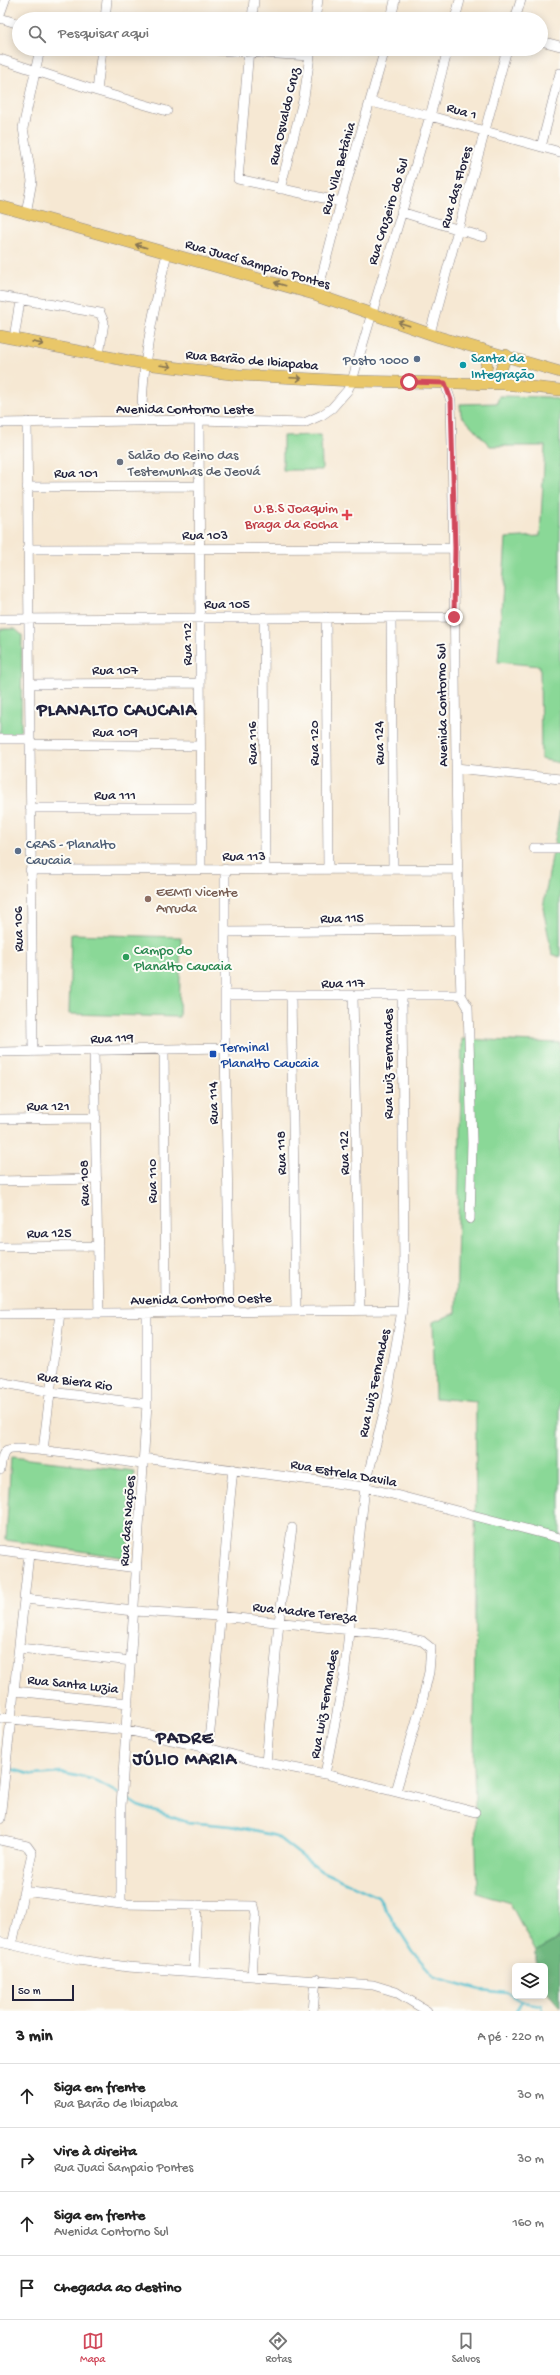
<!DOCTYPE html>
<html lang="pt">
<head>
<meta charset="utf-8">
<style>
	body { margin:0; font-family:"Gochi Hand",sans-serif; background:#f6f6f6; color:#222 }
	.controls { position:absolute; right:12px; bottom:12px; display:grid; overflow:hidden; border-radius:6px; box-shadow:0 2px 10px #0003 }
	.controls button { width:36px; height:36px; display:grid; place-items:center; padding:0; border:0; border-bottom:1px solid #e0e0e0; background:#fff; color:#222; font:20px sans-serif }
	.scale { position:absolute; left:12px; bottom:10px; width:62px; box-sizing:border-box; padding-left:4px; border:2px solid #22223b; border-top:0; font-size:11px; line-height:14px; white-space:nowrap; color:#22223b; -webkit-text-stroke:3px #fdfcf7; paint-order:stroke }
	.stop { position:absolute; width:12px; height:12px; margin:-9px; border:3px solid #d1495b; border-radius:50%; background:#fff }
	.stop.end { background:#d1495b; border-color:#fff; box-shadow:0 1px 4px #0008 }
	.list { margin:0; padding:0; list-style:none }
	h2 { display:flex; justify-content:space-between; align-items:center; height:52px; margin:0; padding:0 16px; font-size:17px }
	h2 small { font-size:13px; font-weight:400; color:#767676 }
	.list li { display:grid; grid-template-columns:26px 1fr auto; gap:12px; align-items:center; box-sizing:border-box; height:64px; padding:0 16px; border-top:1px solid #e0e0e0 }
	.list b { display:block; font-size:15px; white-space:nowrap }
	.list p { margin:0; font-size:13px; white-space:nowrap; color:#767676 }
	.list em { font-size:13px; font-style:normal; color:#767676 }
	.icon { flex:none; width:22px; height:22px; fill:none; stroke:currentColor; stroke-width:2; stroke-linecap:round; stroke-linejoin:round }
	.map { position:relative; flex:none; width:560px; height:2011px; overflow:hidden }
	.search { position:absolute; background:#fff; box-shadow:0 2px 10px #0003; left:12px; right:12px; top:12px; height:44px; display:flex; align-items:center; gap:10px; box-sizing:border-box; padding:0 14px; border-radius:22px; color:#767676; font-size:15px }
	.sheet { height:308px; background:#fff }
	nav { display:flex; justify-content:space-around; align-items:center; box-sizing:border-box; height:56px; border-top:1px solid #e0e0e0; background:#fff; font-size:11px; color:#767676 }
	nav a { display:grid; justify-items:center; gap:2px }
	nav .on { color:#d1495b }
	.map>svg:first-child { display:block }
</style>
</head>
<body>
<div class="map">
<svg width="560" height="2011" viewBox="0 0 560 2011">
	<rect width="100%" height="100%" fill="#fdfcf7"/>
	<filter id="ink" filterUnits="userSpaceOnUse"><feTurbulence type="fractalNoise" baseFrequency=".025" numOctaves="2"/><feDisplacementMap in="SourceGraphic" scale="8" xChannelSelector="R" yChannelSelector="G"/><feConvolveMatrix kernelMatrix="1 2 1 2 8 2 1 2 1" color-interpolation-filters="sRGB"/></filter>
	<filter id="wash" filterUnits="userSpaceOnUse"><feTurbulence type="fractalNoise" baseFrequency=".012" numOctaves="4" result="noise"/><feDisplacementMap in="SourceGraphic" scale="16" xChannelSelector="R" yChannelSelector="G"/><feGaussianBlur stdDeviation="0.9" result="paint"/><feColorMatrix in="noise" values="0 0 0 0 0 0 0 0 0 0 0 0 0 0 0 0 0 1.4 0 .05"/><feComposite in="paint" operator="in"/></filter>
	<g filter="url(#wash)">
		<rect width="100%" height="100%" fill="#f6e8d3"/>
		<path fill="#8ad897" stroke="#567d69" d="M499,396L548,397L560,400V763L541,759L540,666L498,662L506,538L540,536L545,446H490L461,415L460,404L497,403Z
			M321,435L322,470H283V436Z
			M0,629H15L22,635L21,730L15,736H0Z
			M560,811V957L552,954L543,908Z
			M71,934L181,937L179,1017L69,1014Z
			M462,1039L560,1043V1937L536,1952L510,1903L477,1893L474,1763L476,1402L435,1398L433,1322L456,1313Z
			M11,1457L134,1471L127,1558L6,1540Z"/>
		<path fill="#6fb880" stroke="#486d5e" d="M560,1937V2007L545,1990V1966H536V1952Z"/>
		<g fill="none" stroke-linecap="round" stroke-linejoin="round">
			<path stroke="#53bfce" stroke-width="2.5" d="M11,1769L33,1775L61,1773L92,1779L119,1794
				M123,1796L138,1806L187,1822L231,1826L276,1836L321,1871L378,1897L413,1952L435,1977L481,1990L507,1993L522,2002L542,2005L543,2011
				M516,2011L522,2002"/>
		</g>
	</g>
	<g filter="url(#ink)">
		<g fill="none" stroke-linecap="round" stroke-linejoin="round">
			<defs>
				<path id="minor" d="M0,14L5,0
					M0,18L19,24
					M105,19L107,0
					M252,19L254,0
					M315,19L318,0
					M391,19L395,0
					M455,19L460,0
					M515,19L521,0
					M541,41L560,46
					M200,49L310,56
					M249,49L238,179L341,202
					M0,59L97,91L167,111
					M97,91L102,49
					M371,102L430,116L560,152
					M541,147L560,73
					M280,189L304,97L311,49
					M401,212L483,237
					M26,214L32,181L23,128L40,49
					M317,295L341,202L385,49
					M0,296L100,313L104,322L99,355
					M430,333L507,49
					M14,338L20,301
					M445,383L451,401C456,599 454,797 461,995
					M199,420L201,869
					M142,421C141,364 154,309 167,253
					M27,422L33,1052
					M0,423L199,420L304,423L322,415L332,408L347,391L352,381L430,116L448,49
					M27,487L198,486
					M27,549L455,548
					M264,617L265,869
					M326,617L328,869
					M391,618L393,868
					M0,619L454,617
					M30,684L200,683
					M0,739H30
					M30,744L200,746
					M456,768L560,779
					M30,808H200
					M533,848H560
					M225,869V1048L230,1312
					M30,870L458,869
					M226,932L459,930
					M226,995H461
					M461,995L468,1007L472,1142L470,1219
					M291,996L296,1310
					M353,996L360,1310
					M164,1049L166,1313
					M0,1052L225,1048
					M94,1052L99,1314
					M0,1119L96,1118
					M0,1181L97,1179
					M0,1247L98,1246
					M0,1314L402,1310
					M0,1382L51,1392L147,1404
					M43,1450L60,1313
					M143,1458L365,1487L560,1538
					M0,1470C1,1464 1,1454 7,1450C19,1444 123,1462 143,1464
					M0,1550L137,1568
					M25,1599L134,1611L219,1616L389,1634L422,1641L431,1648L429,1672L422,1702L396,1791
					M20,1648L131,1661
					M15,1691L128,1703
					M0,1718L127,1730L208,1748L252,1760L325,1774L475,1812
					M208,1748C219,1655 223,1562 233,1469
					M266,1763L279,1622L292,1528
					M325,1774L344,1677L365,1487L386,1404L402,1310L404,1272L402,995
					M0,1819L29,1554
					M0,1840L27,1846L32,1853L12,1945
					M24,1891L121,1904L254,1906L256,1914L252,1976
					M121,1904V1806L147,1404V1313
					M0,1942L78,1960L128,1967L373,1985L396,1992L427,2011
					M194,1972L197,1905
					M313,2011L316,1979"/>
				<path id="major" d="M0,206L317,295L439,337L560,372
					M0,336L145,364L239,375L352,381L504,384L560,390
					M479,384L487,366L482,349
					M504,384L501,370L506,355"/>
			</defs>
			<use href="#minor" stroke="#8c8587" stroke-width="10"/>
			<use href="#major" stroke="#8c8587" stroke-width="12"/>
			<use href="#minor" stroke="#fff" stroke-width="9"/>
			<use href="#major" stroke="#e9c769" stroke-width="11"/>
		</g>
		<defs><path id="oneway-shaft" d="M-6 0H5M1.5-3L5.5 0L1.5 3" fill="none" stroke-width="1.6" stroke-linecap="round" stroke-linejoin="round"/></defs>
		<g stroke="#867452">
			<use href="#oneway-shaft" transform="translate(141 246) rotate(-164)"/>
			<use href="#oneway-shaft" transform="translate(280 284) rotate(-164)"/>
			<use href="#oneway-shaft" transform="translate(404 324) rotate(-162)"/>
			<use href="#oneway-shaft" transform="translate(38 343) rotate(11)"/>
			<use href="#oneway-shaft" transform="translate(166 366) rotate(7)"/>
			<use href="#oneway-shaft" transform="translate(296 378) rotate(3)"/>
		</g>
	</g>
	<g fill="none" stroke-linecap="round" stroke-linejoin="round" filter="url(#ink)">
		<path stroke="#d1495b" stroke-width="5" d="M409,382L445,383L451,400L455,548L454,617"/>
	</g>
	<g fill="#5c6f8a" stroke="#fdfcf7" stroke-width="1.5">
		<circle cx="417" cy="359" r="4"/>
		<circle cx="18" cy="851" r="4"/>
	</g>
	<circle fill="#0f9aa8" stroke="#fdfcf7" stroke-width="1.5" cx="463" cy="365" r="4"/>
	<circle fill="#6b7280" stroke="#fdfcf7" stroke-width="1.5" cx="120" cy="462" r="4"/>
	<path fill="#e0444e" stroke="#fdfcf7" stroke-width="1.5" d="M345 509h4v4h4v4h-4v4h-4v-4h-4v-4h4z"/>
	<circle fill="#8d6e63" stroke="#fdfcf7" stroke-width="1.5" cx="148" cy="899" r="4"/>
	<circle fill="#2e9e5b" stroke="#fdfcf7" stroke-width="1.5" cx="126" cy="957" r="4"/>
	<rect fill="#1a4fb4" stroke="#fdfcf7" stroke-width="1.5" x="209" y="1050" width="8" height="8" rx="2"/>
	<g text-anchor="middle" stroke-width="4" stroke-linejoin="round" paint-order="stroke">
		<g font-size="14" fill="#22223b" stroke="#fdfcf7">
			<text transform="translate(462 110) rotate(16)" y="5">Rua 1</text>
			<text transform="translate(283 116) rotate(-77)" y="5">Rua Osvaldo Cruz</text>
			<text transform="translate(337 168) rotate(-74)" y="5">Rua Vila Betânia</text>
			<text transform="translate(455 187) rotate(-74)" y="5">Rua das Flores</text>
			<text transform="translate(387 211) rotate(-73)" y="5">Rua Cruzeiro do Sul</text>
			<text transform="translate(258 263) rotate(16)" y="5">Rua Juací Sampaio Pontes</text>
			<text transform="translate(252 359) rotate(5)" y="5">Rua Barão de Ibiapaba</text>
			<text x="185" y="413">Avenida Contorno Leste</text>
			<text x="76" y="477">Rua 101</text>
			<text x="205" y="539">Rua 103</text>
			<text x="227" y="608">Rua 105</text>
			<text transform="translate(186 644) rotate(-90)" y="5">Rua 112</text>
			<text x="115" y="674">Rua 107</text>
			<text transform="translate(441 705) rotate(-91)" y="5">Avenida Contorno Sul</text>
			<text x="115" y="736">Rua 109</text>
			<text transform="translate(251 743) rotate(-90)" y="5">Rua 116</text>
			<text transform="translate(313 743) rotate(-90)" y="5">Rua 120</text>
			<text transform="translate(378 743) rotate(-91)" y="5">Rua 124</text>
			<text x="115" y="799">Rua 111</text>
			<text x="244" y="860">Rua 113</text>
			<text transform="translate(342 917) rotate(-1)" y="5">Rua 115</text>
			<text transform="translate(17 929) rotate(-91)" y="5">Rua 106</text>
			<text transform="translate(343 982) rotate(-1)" y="5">Rua 117</text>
			<text transform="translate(112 1037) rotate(-2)" y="5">Rua 119</text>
			<text transform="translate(387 1064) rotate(-90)" y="5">Rua Luiz Fernandes</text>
			<text transform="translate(212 1103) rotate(-91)" y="5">Rua 114</text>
			<text x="48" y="1110">Rua 121</text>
			<text transform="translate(280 1153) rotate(-91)" y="5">Rua 118</text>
			<text transform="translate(343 1153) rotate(-91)" y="5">Rua 122</text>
			<text transform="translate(151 1181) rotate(-90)" y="5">Rua 110</text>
			<text transform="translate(83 1183) rotate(-91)" y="5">Rua 108</text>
			<text transform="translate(49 1232) rotate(-1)" y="5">Rua 125</text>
			<text transform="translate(201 1298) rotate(-1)" y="5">Avenida Contorno Oeste</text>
			<text transform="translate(75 1380) rotate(8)" y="5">Rua Biera Rio</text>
			<text transform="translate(373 1383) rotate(-78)" y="5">Rua Luiz Fernandes</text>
			<text transform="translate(344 1472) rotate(10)" y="5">Rua Estrela Davila</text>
			<text transform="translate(126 1521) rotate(-86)" y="5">Rua das Nações</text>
			<text transform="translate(305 1611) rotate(6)" y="5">Rua Madre Tereza</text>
			<text transform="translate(73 1683) rotate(6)" y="5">Rua Santa Luzia</text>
			<text transform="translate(323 1704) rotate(-80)" y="5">Rua Luiz Fernandes</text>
		</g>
		<g font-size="14" fill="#0d838f" stroke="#fdfcf7" text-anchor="start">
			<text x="471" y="362">Santa da<tspan x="471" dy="16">Integração</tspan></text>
		</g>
		<g font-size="14" fill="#4e5e75" stroke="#fdfcf7" text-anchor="end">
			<text x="409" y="364">Posto 1000</text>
			<text x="26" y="848" text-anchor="start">CRAS - Planalto<tspan x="26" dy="16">Caucaia</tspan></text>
		</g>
		<g font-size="14" fill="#5b616d" stroke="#fdfcf7" text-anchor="start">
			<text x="128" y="459">Salão do Reino das<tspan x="128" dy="16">Testemunhas de Jeová</tspan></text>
		</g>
		<g font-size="14" fill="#be3a42" stroke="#fdfcf7" text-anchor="end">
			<text x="338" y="512">U.B.S Joaquim<tspan x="338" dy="16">Braga da Rocha</tspan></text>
		</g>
		<g font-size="14" fill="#785e54" stroke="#fdfcf7" text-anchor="start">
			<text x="156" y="896">EEMTI Vicente<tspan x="156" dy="16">Arruda</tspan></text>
		</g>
		<g font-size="14" fill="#27864d" stroke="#fdfcf7" text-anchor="start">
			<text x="134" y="954">Campo do<tspan x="134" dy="16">Planalto Caucaia</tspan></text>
		</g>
		<g font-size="14" fill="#164399" stroke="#fdfcf7" text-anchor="start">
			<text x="221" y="1051">Terminal<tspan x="221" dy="16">Planalto Caucaia</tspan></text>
		</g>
		<g font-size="18" font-weight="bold" letter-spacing="1" fill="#22223b" stroke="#fdfcf7">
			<text x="117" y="715">PLANALTO CAUCAIA</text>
			<text x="185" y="1743">PADRE<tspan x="185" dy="21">JÚLIO MARIA</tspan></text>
		</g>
	</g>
</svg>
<div class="controls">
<button><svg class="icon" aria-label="layers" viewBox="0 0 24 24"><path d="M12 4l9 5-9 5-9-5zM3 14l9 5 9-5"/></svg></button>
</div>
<div class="scale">50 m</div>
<div class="stop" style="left:409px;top:382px"></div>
<div class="stop end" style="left:454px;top:617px"></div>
<div class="search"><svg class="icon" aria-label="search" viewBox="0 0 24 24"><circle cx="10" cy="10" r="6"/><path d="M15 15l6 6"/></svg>Pesquisar aqui</div>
</div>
<section class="sheet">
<h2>3 min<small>A pé · 220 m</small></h2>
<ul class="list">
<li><svg class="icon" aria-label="ahead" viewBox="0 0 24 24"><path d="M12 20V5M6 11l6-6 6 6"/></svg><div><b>Siga em frente</b><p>Rua Barão de Ibiapaba</p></div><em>30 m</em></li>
<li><svg class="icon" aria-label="right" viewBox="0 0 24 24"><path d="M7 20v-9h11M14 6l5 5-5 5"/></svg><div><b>Vire à direita</b><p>Rua Juaci Sampaio Pontes</p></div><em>30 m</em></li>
<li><svg class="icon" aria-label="ahead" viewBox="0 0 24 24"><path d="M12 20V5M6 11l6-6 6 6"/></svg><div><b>Siga em frente</b><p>Avenida Contorno Sul</p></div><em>160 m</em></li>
<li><svg class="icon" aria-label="arrive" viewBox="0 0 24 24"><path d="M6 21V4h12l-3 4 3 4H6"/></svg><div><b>Chegada ao destino</b></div></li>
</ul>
</section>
<nav>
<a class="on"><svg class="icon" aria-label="map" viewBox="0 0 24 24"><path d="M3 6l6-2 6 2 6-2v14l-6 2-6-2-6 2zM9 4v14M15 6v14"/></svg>Mapa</a>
<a><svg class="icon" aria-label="directions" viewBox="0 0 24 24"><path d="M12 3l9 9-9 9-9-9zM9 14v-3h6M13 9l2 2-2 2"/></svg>Rotas</a>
<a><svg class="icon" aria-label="saved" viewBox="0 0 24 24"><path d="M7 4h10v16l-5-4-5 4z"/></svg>Salvos</a>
</nav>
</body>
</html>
